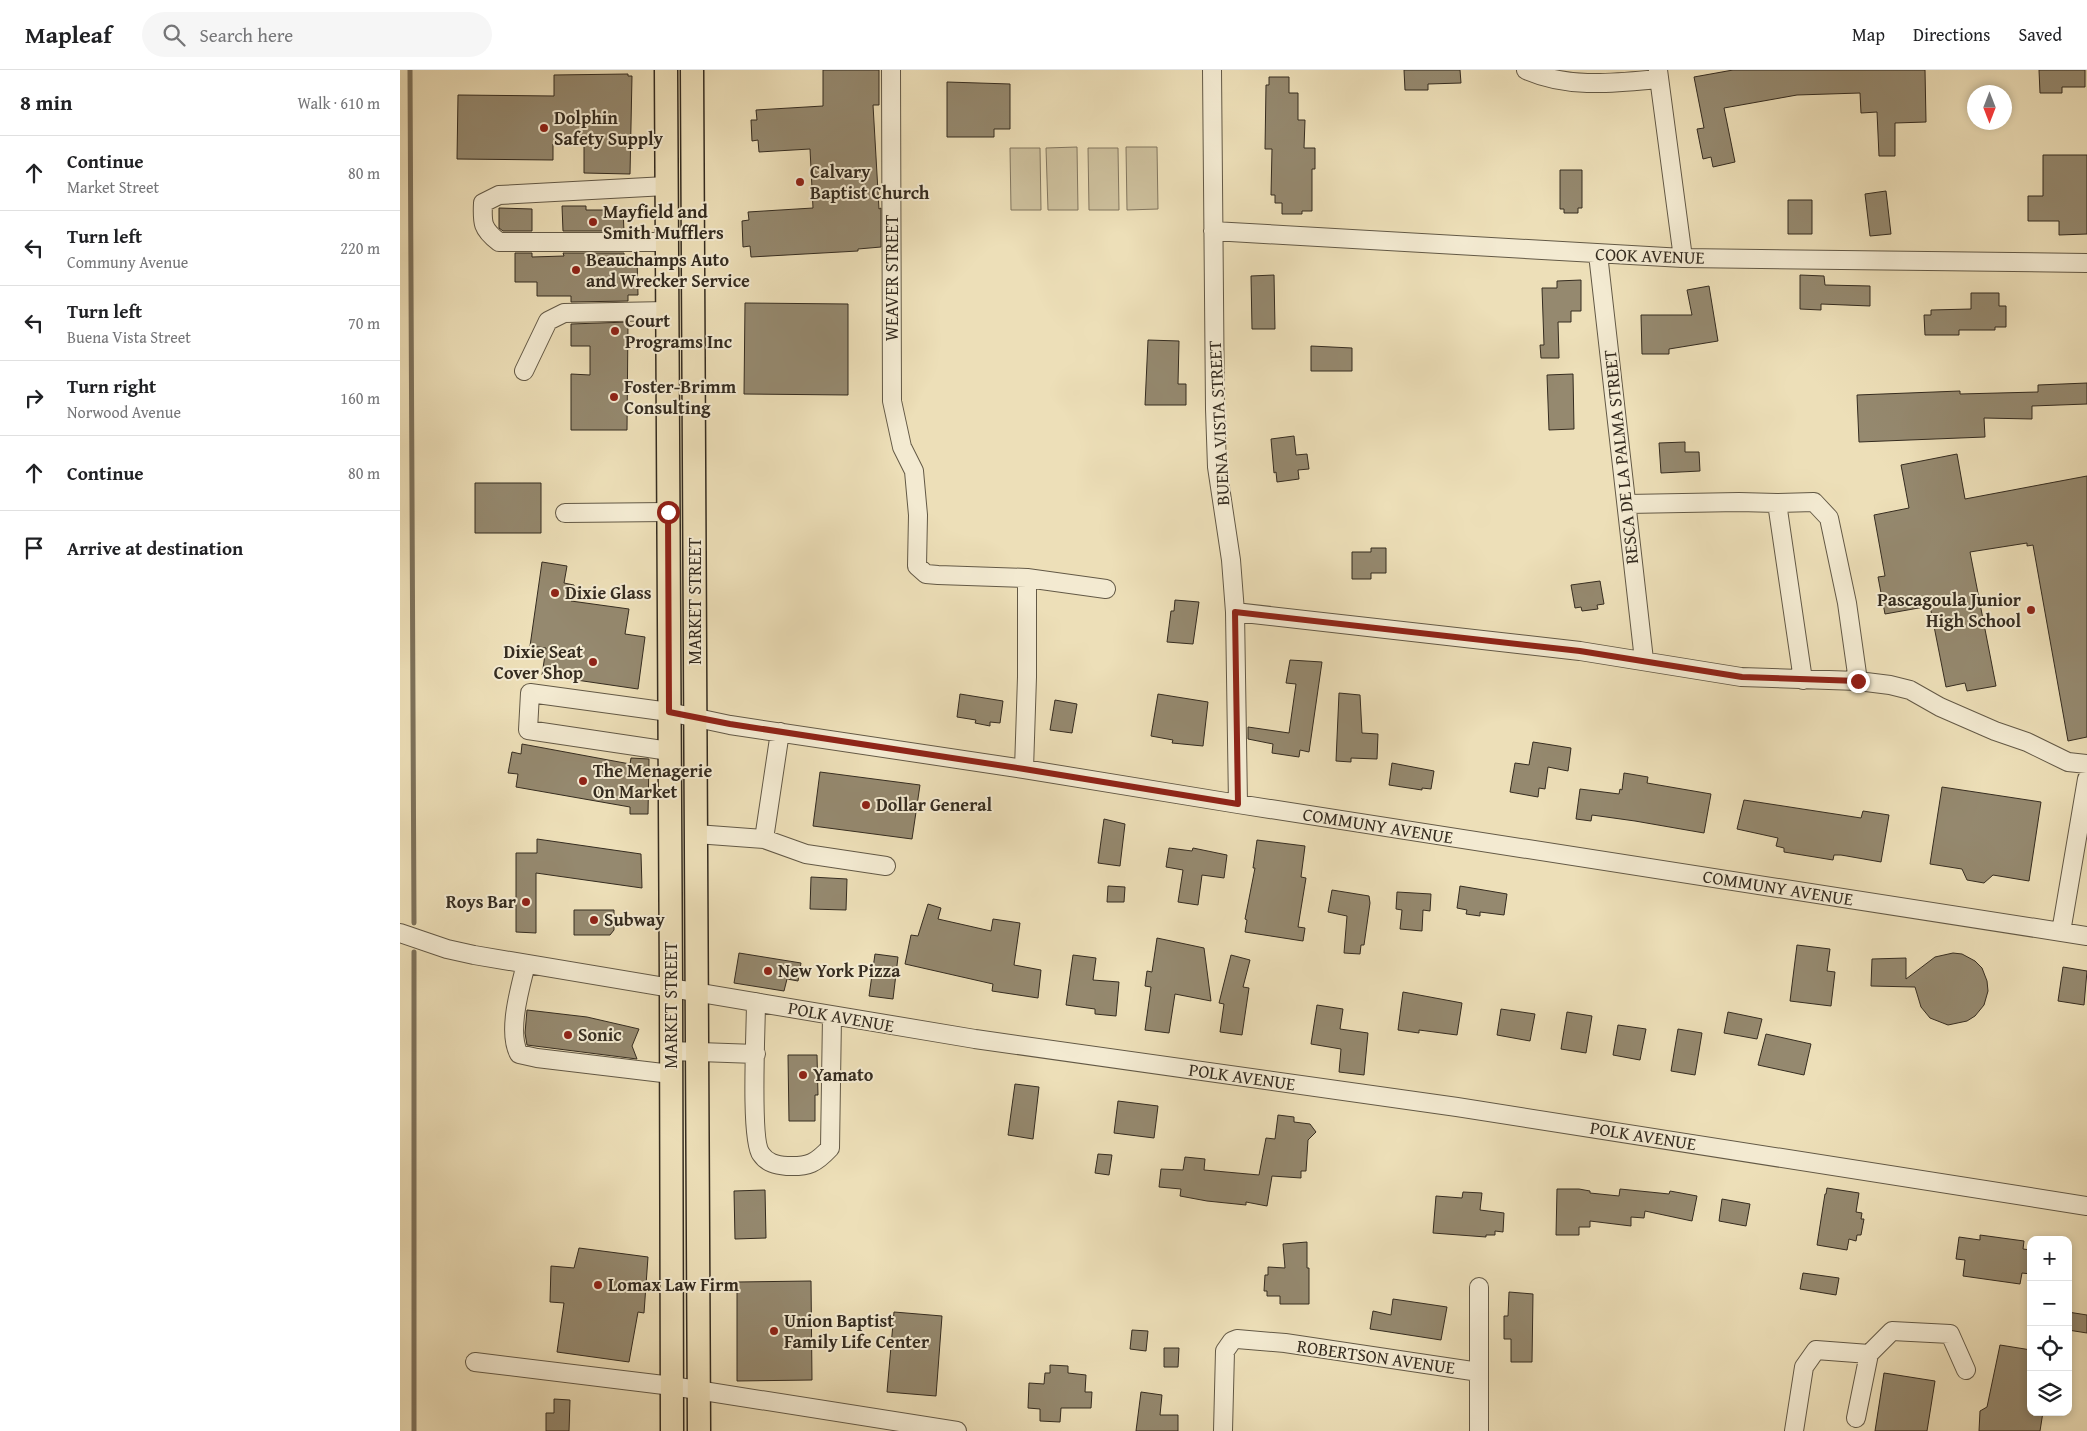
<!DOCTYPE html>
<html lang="en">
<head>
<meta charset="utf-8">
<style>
	body { margin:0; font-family:"Gentium Book Plus",serif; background:#f6f6f6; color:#202124 }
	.controls { position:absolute; right:15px; bottom:15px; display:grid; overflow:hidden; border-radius:10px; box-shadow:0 2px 8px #0003 }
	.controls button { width:45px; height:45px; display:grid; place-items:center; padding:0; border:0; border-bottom:1px solid #e0e0e0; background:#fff; color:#202124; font:25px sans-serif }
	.compass { position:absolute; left:1567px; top:15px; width:45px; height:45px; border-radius:50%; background:#fff; box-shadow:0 2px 8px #0003; rotate:180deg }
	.stop { position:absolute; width:15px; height:15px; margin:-11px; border:4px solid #8f2418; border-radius:50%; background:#fff }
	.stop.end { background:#8f2418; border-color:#fff; box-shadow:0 1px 5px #0008 }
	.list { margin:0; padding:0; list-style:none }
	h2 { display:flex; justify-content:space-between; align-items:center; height:65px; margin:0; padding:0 20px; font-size:21px }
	h2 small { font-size:16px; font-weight:400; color:#757577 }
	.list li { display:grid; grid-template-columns:32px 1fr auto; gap:15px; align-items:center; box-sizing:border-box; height:75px; padding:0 20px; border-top:1px solid #e0e0e0 }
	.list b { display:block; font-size:19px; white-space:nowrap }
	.list p { margin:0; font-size:16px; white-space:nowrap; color:#757577 }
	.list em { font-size:16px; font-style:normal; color:#757577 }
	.icon { flex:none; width:28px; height:28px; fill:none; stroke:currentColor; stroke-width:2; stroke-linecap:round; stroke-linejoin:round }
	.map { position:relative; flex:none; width:1687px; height:1361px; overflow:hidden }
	header { display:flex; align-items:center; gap:30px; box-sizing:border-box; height:70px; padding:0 25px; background:#fff; border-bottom:1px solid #e0e0e0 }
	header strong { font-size:24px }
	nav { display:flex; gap:28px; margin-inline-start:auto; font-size:18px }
	.search { width:350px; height:45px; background:#f6f6f6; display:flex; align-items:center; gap:12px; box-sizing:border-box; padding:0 18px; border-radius:28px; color:#757577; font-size:19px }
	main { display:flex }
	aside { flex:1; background:#fff }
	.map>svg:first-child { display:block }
</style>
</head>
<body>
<header>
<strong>Mapleaf</strong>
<div class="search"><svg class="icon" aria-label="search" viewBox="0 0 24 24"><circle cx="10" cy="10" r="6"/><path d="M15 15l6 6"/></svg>Search here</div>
<nav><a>Map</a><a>Directions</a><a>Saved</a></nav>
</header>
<main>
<aside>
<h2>8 min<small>Walk · 610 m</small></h2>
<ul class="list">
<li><svg class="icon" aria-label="ahead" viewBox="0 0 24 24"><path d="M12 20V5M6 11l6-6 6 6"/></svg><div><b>Continue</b><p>Market Street</p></div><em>80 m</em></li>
<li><svg class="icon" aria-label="left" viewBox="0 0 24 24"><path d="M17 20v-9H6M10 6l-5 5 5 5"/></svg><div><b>Turn left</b><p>Communy Avenue</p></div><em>220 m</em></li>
<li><svg class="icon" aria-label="left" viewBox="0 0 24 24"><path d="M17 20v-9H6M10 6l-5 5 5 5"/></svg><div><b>Turn left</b><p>Buena Vista Street</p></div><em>70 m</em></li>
<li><svg class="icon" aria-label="right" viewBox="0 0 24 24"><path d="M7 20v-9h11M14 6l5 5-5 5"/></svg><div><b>Turn right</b><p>Norwood Avenue</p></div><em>160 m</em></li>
<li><svg class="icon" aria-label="ahead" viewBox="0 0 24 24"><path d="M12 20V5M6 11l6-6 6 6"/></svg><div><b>Continue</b></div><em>80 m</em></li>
<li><svg class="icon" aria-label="arrive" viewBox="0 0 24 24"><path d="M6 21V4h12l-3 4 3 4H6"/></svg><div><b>Arrive at destination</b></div></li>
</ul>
</aside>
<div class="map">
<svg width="1687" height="1361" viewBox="0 0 1687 1361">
	<rect width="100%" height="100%" fill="#eddfb8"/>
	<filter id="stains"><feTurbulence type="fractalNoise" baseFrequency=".004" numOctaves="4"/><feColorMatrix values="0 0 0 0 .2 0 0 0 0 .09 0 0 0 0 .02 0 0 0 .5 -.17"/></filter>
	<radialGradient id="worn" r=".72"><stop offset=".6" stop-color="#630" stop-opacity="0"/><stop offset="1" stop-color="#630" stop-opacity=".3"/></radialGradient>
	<path fill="#cec19e" stroke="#82765f" d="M677,77L678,140H648L646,78Z
		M726,77H757L758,139L727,140Z
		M610,78H640L641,140H611Z
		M688,78H718L719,140H689Z"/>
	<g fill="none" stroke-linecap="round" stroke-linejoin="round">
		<path stroke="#7e735c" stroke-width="5" d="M10,0L14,853
			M14,882V1361"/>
	</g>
	<path fill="#95896f" stroke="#352c20" d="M423,0H479V35H473L479,139L481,138V177L458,179V181L351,187L350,176L343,177L342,151L349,150L348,142L413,138L410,79L359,82L358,70L352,71L351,50H357L356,40L423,36Z
		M1004,0H1060L1061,13L1028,14V20H1005Z
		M1333,0H1525L1526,52L1495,53V86H1479L1477,42L1461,43L1460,23L1397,25L1324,38L1335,92L1313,97L1311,87L1303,89L1297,59L1304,58L1294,7Z
		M1639,0H1685V17H1662V23H1640Z
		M228,4V6H232L230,104L184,103V75L153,74V90L57,89L58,25L154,26V5Z
		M869,7H889V23H898V50H905L904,78H915V99H912V141H902V144H882V133H875V125H871L872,79H865L866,15H869Z
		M547,12L610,14V59H594V67H547Z
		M1643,85H1687V164L1659,165V151H1628V126H1643Z
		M1160,100H1182V138H1178V143H1164V139H1160Z
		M1486,121L1491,164L1470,166L1465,124Z
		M1388,130H1412V164H1388Z
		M162,136H186V140H223L224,161H163Z
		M99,138L132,139V161H103L99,158Z
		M115,183H132V187L164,186L163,183H224V187H237L238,225H228V231L171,232V226H137V212H115Z
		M874,205L875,259H852L851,206Z
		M1400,205L1424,206L1425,215L1470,216V236L1421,234V240L1400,239Z
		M1181,210V241H1171V252H1158L1159,288H1141L1140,275H1144L1142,218H1157V211Z
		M1309,216L1318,271L1269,279V284H1242L1241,245H1292L1287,220Z
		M1571,223H1599V236H1606V257H1595V260H1559V265H1525L1524,245H1531V240L1571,239Z
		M345,233L448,234V325L344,324Z
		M228,252L227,360H171V304L190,305V276H171V254Z
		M748,270L779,271L778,314H786V335H745Z
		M911,276L952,278V301H911Z
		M1173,304L1174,359L1149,360L1147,305Z
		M1687,313V334L1632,336V349L1584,348L1585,367L1459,372L1457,325L1560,321V324L1638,322V315Z
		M894,366L896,385L907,384L909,399L898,400L899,409L877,412L876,402L874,403L871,369Z
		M1285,372V382H1299L1300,401L1261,403L1259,373Z
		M1557,384L1565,429L1687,406V667L1668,671L1633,475L1627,476V473L1570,482L1596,616L1567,621L1565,613L1546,617L1530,536L1485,544L1478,507L1485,506L1474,445L1509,438L1501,395Z
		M75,413H141V463H75Z
		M971,478H986V503H971V509H952V482H971Z
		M142,492L167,496L164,513L174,515L171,531L229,539L225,564L245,567L238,619L142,605L146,578L130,576Z
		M1200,511L1204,534L1197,535L1198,539L1182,541L1181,537L1175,538L1171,515Z
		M775,530L799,532L793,574L767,572L771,541H774Z
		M890,590L922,592L909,682L900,680L899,687L872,683L873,674L848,669V657L889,663L896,614L886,613Z
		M939,623L960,625L962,663L978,664L977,689L951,688V692L936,691Z
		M560,624L603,631L600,653L590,652V656L575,653L576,650L557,647Z
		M758,624L808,632L803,676L772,673L773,670L751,666Z
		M655,630L677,634L672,663L650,660Z
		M1133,672L1171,678L1168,701L1148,697L1145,719L1139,718L1138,727L1110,722L1115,693L1129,695Z
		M122,674L230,694L231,688L249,689L248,744H230V737L116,717L118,704L108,703L112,682L121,684Z
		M992,693L1034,701L1031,719L1022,718V720L989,715Z
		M420,702L520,715L512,769L413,756Z
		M1224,703L1248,707L1247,713L1311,724L1304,763L1235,751L1192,745L1191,751L1176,749L1180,719L1219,724L1220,719L1222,720Z
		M1542,717L1641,732L1629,811L1593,805L1584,813L1567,810L1562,799L1530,794Z
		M1344,730L1461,748L1463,741L1489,745L1481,792L1441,785H1434L1433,790L1384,782V778L1376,776L1378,768L1337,759Z
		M704,749L725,754L720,796L698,793Z
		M137,769L241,784L242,818L136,803V863L116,862V783H137Z
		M857,770L905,776L901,807L906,808L898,857L905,858L903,871L845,862L847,850L845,849L855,798H853Z
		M769,778L792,781L793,778L827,785L824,808L802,805L798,835L778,832L783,800L766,797Z
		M411,807L447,809L446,840L410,839Z
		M708,816L725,817L724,832H707Z
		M1060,816L1107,824L1104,845L1080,842V846L1066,844L1067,840L1057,838Z
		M932,820L969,826L970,833L964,875H961L960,884L944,883L947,846L928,842Z
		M997,822L1031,824L1030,841L1023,840L1022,861L1000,859L1002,840L996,839Z
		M528,834L541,838L538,849L591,861L593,849L620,853L614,895L641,900L638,928L592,921L593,914L505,894L511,865L518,866Z
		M174,840H214V860L210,865H174Z
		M757,868L804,878L811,931L775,924L769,963L745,960L751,917L745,916L747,901L752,902Z
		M1397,875L1430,879L1427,901L1435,902L1431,936L1390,931Z
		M339,883L401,893L398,911L387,909L384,921L334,913Z
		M1553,883L1562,884L1575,891L1582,898L1587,911L1588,921L1584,935L1575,946L1567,951L1548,955L1530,948L1521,937L1515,917L1471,916L1472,889L1506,888V909L1535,887Z
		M475,884L498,887L493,929L469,926Z
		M673,885L696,888L693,910L719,912L716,946L695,944V939L666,935Z
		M831,885L850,890L843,917L849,918L842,965L820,962L824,934L819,933Z
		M1663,897L1687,901L1684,935L1658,931Z
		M1003,922L1062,933L1057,965L1019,960V963L998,960Z
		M917,935L943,939L940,959L968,963L964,1005L939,1002L941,979L911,974Z
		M1101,939L1135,944L1130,971L1097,965Z
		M127,940L187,947L239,959L232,976L237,989L127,975L125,963Z
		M1167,942L1192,946L1186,983L1161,979Z
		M1328,942L1362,949L1357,969L1324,963Z
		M1218,955L1246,959L1240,990L1213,985Z
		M1278,959L1302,963L1295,1005L1271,1001Z
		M1366,964L1411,974L1404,1005L1358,995Z
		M388,985H417L418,1025H415V1051H389Z
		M615,1014L639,1017L633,1069L608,1065Z
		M718,1031L758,1036L754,1068L714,1063Z
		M878,1045L894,1047V1052L910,1054L916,1062L908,1070L906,1101H901V1108L872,1106L867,1136L846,1132V1135L807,1131L780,1126L781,1119L759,1117L761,1099L783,1100L785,1087L805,1089L804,1100L859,1105L866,1068L875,1069Z
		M698,1084L712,1085L709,1105L695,1103Z
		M1427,1118L1459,1123L1456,1142L1462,1143L1461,1149H1464L1461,1165H1457L1456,1171L1449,1169L1447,1180L1417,1175L1425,1124H1426Z
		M1157,1119H1179L1190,1121V1123L1219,1126L1220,1119L1269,1124L1270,1121L1297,1126L1292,1151L1245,1141L1244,1148L1231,1147V1156L1190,1151V1157H1179V1165H1156Z
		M365,1120L366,1168L335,1169L334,1121Z
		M1063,1122L1082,1123L1080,1140L1104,1143L1103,1162L1095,1161V1165H1086V1167L1033,1163L1036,1126L1062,1128Z
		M1322,1129L1350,1134L1346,1156L1319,1151Z
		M1580,1165L1624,1171L1623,1179L1631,1180V1204L1622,1203L1620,1214L1563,1206L1565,1190L1556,1189L1559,1167L1580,1170Z
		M907,1172V1198H909V1234H880V1226H867V1221H864L865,1205H868V1197L885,1198L883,1174Z
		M179,1178L248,1187L244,1243L238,1242L229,1292L157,1282L164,1233L150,1232L151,1196L174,1198Z
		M1403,1203L1439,1208L1436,1225L1400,1219Z
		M411,1211L412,1310L337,1311V1212Z
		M1109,1222L1133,1224L1132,1292H1111V1269H1104V1246H1108Z
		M993,1229L1047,1237L1041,1270L970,1259L973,1241L991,1245Z
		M494,1242L542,1246L536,1326L487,1322Z
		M1668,1242L1687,1245V1263L1668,1260Z
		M732,1260L748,1261L746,1281L730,1279Z
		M1600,1275L1631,1280V1342H1643L1640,1361H1579L1580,1341L1587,1337Z
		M764,1278H779L778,1297H764Z
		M650,1295L668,1296V1303L686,1305L685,1322H692L691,1338H661L660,1352L640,1351V1339L628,1338L629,1313L644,1314L645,1303H650Z
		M1484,1303L1535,1311L1527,1361H1475Z
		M741,1322L762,1325L760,1345H778V1361H736Z
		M154,1329L170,1330L169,1361H146V1343H154Z"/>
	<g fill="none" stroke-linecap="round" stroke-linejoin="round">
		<defs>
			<path id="minor" d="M491,0L492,331L502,377L514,401L518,445L517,496L526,504L538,505L627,508L706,519
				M812,0L815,339L817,397L831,490L835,542L838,734
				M1126,0C1168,19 1215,13 1259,9
				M1258,0L1283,188
				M266,116L99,125L83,133C82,153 82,159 99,172H266
				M813,161L1283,188L1687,193
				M1198,184L1244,590
				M124,301L148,251L164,243L267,241
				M1377,433L1414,432L1429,448L1447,533L1458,611
				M1227,434L1339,432L1377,433L1403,610
				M165,443L268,442
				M835,542L1180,581L1341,607L1458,611L1490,615L1510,620L1540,637L1595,661L1627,672L1668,692L1687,694
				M269,681L128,660L130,623L269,642L330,655L624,699L838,734L1687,866
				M624,699L627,607V508
				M296,764L364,769L380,662
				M364,769L406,784L486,796
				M1661,862L1687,709
				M0,863L47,879L74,885L575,969L1057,1037L1687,1136
				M126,894C120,918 107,962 119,984L137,988L271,1004
				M356,932C356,957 350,1070 361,1084C367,1093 376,1095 387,1096C409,1097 416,1093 430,1078L432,946
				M271,981L356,984
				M1079,1217V1361
				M1469,1284L1492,1261L1550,1264L1566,1300
				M75,1292L272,1316L557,1361
				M823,1361L825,1281L832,1271L837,1269L885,1273L1079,1302
				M1394,1361L1404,1297L1416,1280L1469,1284L1456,1348"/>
			<path id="major" d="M266,0L271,917L272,1361
				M292,0L299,1361"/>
		</defs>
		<use href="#minor" stroke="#635946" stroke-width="20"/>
		<use href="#major" stroke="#352c20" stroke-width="25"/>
		<use href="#minor" stroke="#f3ead1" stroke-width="18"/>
		<use href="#major" stroke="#eddfb8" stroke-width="22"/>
	</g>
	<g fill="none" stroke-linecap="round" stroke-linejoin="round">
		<path stroke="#8f2418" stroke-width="6" d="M268,442L269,642L330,654L624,699L838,734L835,542L1180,581L1342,607L1458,611"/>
	</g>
	<g fill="#8f2418" stroke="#f3ead1" stroke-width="2">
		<circle cx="144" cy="58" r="5"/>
		<circle cx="400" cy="112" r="5"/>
		<circle cx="193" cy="152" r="5"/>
		<circle cx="176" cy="200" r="5"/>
		<circle cx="215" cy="261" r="5"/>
		<circle cx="214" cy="327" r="5"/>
		<circle cx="155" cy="523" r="5"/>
		<circle cx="1631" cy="540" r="5"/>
		<circle cx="193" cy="592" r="5"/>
		<circle cx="183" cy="711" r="5"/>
		<circle cx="466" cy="735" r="5"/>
		<circle cx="126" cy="832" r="5"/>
		<circle cx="194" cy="850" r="5"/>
		<circle cx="368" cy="901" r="5"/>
		<circle cx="168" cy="965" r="5"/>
		<circle cx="403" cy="1005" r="5"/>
		<circle cx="198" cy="1215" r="5"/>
		<circle cx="374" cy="1261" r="5"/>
	</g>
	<g text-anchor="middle" stroke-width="4" stroke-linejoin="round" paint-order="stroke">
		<g font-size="18" font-weight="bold" fill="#352c20" stroke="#f3ead1" text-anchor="start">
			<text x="154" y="54">Dolphin<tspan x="154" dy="21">Safety Supply</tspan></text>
			<text x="410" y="108">Calvary<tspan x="410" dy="21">Baptist Church</tspan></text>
			<text x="203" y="148">Mayfield and<tspan x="203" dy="21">Smith Mufflers</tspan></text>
			<text x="186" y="196">Beauchamps Auto<tspan x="186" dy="21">and Wrecker Service</tspan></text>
			<text x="225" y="257">Court<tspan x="225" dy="21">Programs Inc</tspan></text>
			<text x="224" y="323">Foster-Brimm<tspan x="224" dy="21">Consulting</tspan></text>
			<text x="165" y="529">Dixie Glass</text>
			<text x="1621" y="536" text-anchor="end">Pascagoula Junior<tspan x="1621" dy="21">High School</tspan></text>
			<text x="183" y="588" text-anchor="end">Dixie Seat<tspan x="183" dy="21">Cover Shop</tspan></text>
			<text x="193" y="707">The Menagerie<tspan x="193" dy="21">On Market</tspan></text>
			<text x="476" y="741">Dollar General</text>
			<text x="116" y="838" text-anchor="end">Roys Bar</text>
			<text x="204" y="856">Subway</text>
			<text x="378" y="907">New York Pizza</text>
			<text x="178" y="971">Sonic</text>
			<text x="413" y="1011">Yamato</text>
			<text x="208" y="1221">Lomax Law Firm</text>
			<text x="384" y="1257">Union Baptist<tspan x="384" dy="21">Family Life Center</tspan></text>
		</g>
		<g font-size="18" fill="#352c20" stroke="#f3ead1">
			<text transform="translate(1250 186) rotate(2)" y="6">COOK AVENUE</text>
			<text transform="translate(492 208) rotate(-90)" y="6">WEAVER STREET</text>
			<text transform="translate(819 353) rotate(-93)" y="6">BUENA VISTA STREET</text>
			<text transform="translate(1221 387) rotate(-96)" y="6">RESCA DE LA PALMA STREET</text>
			<text transform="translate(295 531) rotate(-90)" y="6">MARKET STREET</text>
			<text transform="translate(978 756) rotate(9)" y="6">COMMUNY AVENUE</text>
			<text transform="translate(1378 818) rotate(9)" y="6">COMMUNY AVENUE</text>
			<text transform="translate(271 935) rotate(-90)" y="6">MARKET STREET</text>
			<text transform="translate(441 947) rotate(10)" y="6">POLK AVENUE</text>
			<text transform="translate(842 1007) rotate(8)" y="6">POLK AVENUE</text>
			<text transform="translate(1243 1066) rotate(9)" y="6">POLK AVENUE</text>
			<text transform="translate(976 1287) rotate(8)" y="6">ROBERTSON AVENUE</text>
		</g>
	</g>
	<rect width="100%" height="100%" filter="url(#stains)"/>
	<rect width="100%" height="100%" fill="url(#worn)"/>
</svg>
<div class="controls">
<button>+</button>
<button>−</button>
<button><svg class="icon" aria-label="locate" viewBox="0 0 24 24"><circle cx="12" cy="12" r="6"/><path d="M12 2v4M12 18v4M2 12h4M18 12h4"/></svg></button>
<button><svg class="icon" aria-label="layers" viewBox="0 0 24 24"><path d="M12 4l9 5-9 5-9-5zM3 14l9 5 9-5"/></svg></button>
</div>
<svg class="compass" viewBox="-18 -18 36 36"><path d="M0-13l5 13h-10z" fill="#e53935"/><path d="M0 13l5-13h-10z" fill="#757577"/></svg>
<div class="stop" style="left:268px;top:442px"></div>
<div class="stop end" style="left:1458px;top:611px"></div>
</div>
</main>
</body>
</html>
